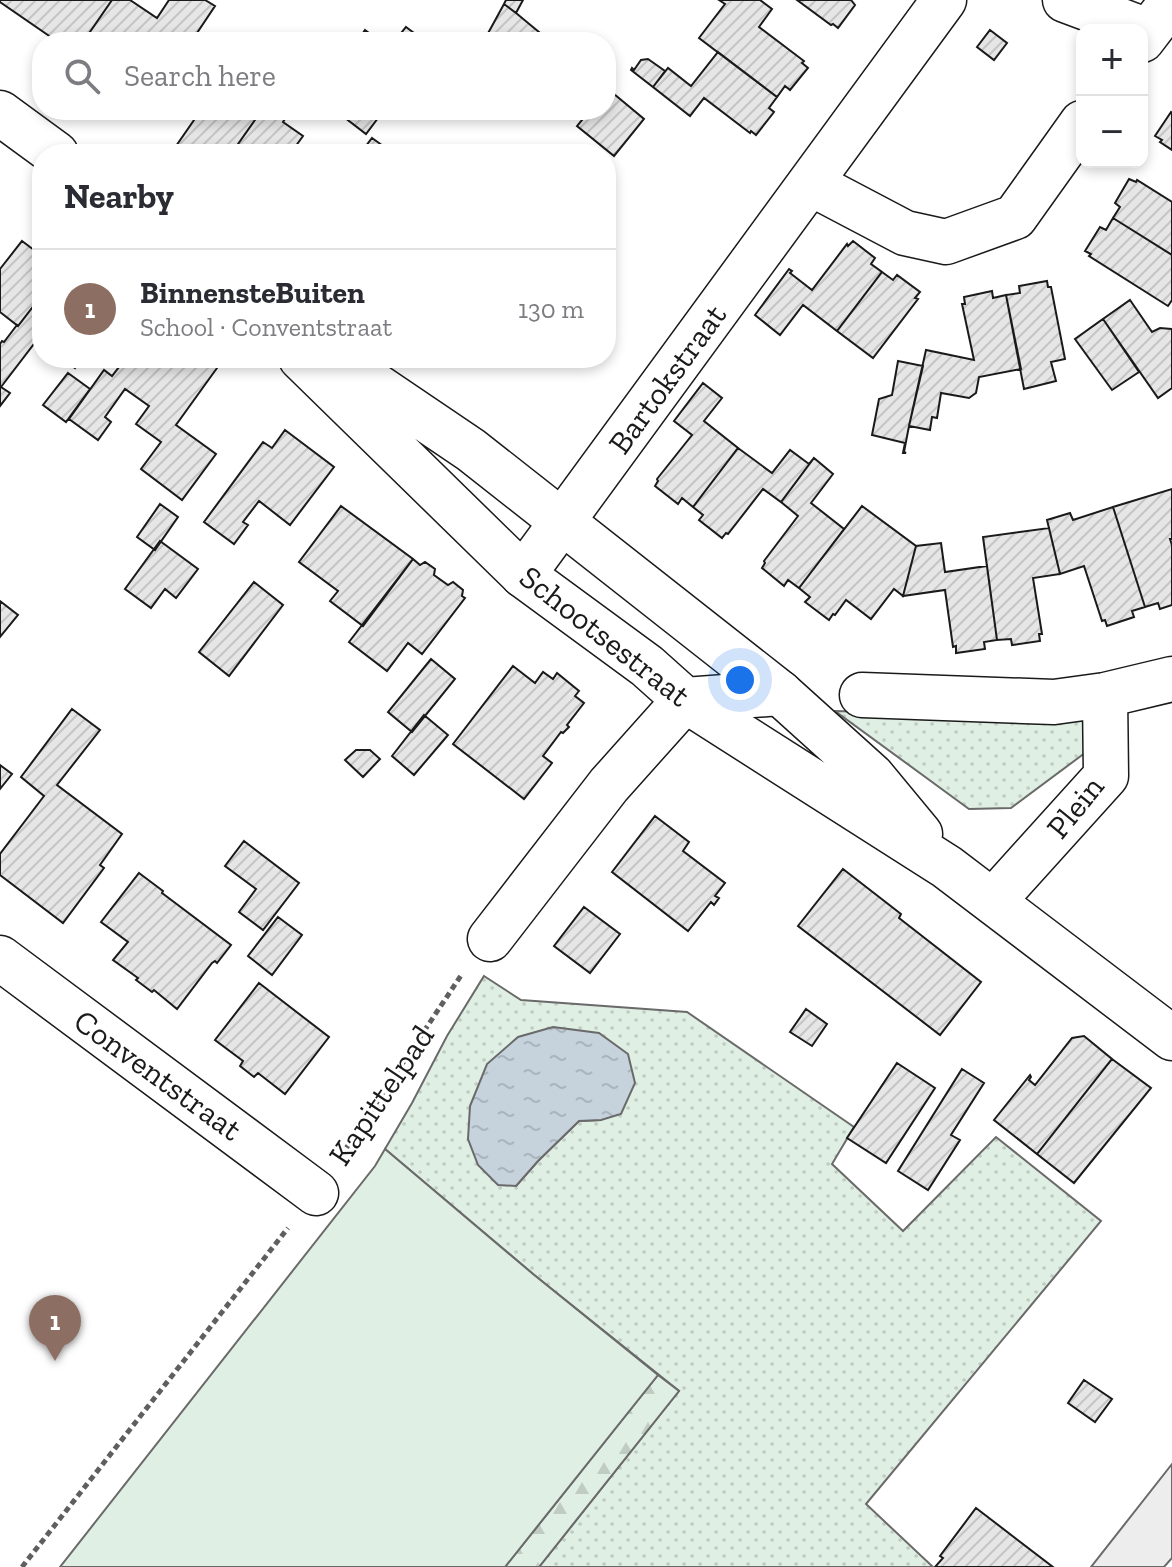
<!DOCTYPE html>
<html lang="en">
<head>
<meta charset="utf-8">
<style>
	body { margin:0; font-family:"Zilla Slab",serif; background:#f2f2f3; color:#2b2b33 }
	.controls { position:absolute; right:24px; top:24px; display:grid; overflow:hidden; border-radius:16px; box-shadow:0 4px 12px #0003 }
	.controls button { width:72px; height:72px; display:grid; place-items:center; padding:0; border:0; border-bottom:2px solid #e1e1e2; background:#fff; color:#2b2b33; font:40px sans-serif }
	.you { position:absolute; left:740px; top:680px; width:28px; height:28px; margin:-20px; border:6px solid #fff; border-radius:50%; background:#1a73e8; box-shadow:0 0 0 12px #1a73e833 }
	.badge { display:grid; place-items:center; width:52px; height:52px; border-radius:50%; background:#c62828; color:#fff; font-size:26px; font-weight:700 }
	.pin { position:absolute; translate:-50% -66px; filter:drop-shadow(0 2px 4px #0008) }
	.pin::after { content:''; position:absolute; top:42px; width:28px; height:24px; background:inherit; clip-path:polygon(0 0,100% 0,50% 100%) }
	.list { margin:0; padding:0; list-style:none }
	h2 { display:flex; justify-content:space-between; align-items:center; height:104px; margin:0; padding:0 32px; font-size:34px }
	h2 small { font-size:26px; font-weight:400; color:#7c7c81 }
	.list li { display:grid; grid-template-columns:52px 1fr auto; gap:24px; align-items:center; box-sizing:border-box; height:120px; padding:0 32px; border-top:2px solid #e1e1e2 }
	.list b { display:block; font-size:30px; white-space:nowrap }
	.list p { margin:0; font-size:26px; white-space:nowrap; color:#7c7c81 }
	.list em { font-size:26px; font-style:normal; color:#7c7c81 }
	.icon { flex:none; width:44px; height:44px; fill:none; stroke:currentColor; stroke-width:2; stroke-linecap:round; stroke-linejoin:round }
	.map { position:relative; flex:none; width:1172px; height:1567px; overflow:hidden }
	.search { position:absolute; background:#fff; box-shadow:0 4px 12px #0003; left:32px; top:32px; width:584px; height:88px; display:flex; align-items:center; gap:20px; box-sizing:border-box; padding:0 28px; border-radius:32px; color:#7c7c81; font-size:30px }
	.panel { position:absolute; background:#fff; box-shadow:0 4px 12px #0003; left:32px; top:144px; width:584px; height:224px; border-radius:32px }
	.map>svg:first-child { display:block }
</style>
</head>
<body>
<div class="map">
<svg width="1172" height="1567" viewBox="0 0 1172 1567">
	<defs>
		<pattern id="grass-dots" width="8" height="8" patternUnits="userSpaceOnUse" patternTransform="scale(2)"><rect width="8" height="8" fill="#e0efe3"/><path d="M2 2h.1M6 6h.1" fill="none" stroke="#c0ccc2" stroke-width="1.8" stroke-linecap="round"/></pattern>
		<pattern id="forest-firs" width="22" height="20" patternUnits="userSpaceOnUse" patternTransform="scale(2)"><rect width="22" height="20" fill="#e0efe3"/><path d="M5 1l3.5 6h-7zM16 11l3.5 6h-7z" fill="#c0ccc2"/></pattern>
		<pattern id="water-ripples" width="26" height="14" patternUnits="userSpaceOnUse" patternTransform="scale(2)"><rect width="26" height="14" fill="#c6d2dc"/><path d="M2 4q2-2 4 0t4 0M15 11q2-2 4 0t4 0" fill="none" stroke="#aab4bc"/></pattern>
		<pattern id="building-hatch" width="6" height="6" patternUnits="userSpaceOnUse" patternTransform="scale(2)"><rect width="6" height="6" fill="#e6e6e6"/><path d="M-1 1l2-2M0 6l6-6M5 7l2-2" fill="none" stroke="#c5c5c5"/></pattern>
	</defs>
	<rect width="100%" height="100%" fill="#fff"/>
	<path fill="url(#grass-dots)" stroke="#6a6a6a" stroke-width="2" fill-rule="evenodd" d="M835,711L1084,720L1105,738L1011,808L969,809Z
		M484,976L521,1000L687,1012L854,1127L832,1164L903,1231L996,1137L1101,1221L866,1504L933,1567H539L679,1391L533,1274L385,1149L412,1103L447,1036ZM628,1054L601,1120L579,1121L538,1161L516,1186Z"/>
	<path fill="url(#forest-firs)" stroke="#6a6a6a" stroke-width="2" d="M658,1375L679,1391L539,1567H505Z"/>
	<path fill="#e0efe3" stroke="#6a6a6a" stroke-width="2" d="M385,1149L533,1274L658,1375L505,1567H60L375,1166Z"/>
	<path fill="#ededed" stroke="#6a6a6a" stroke-width="2" d="M1172,1464V1558L1164,1567H1091Z"/>
	<path fill="url(#water-ripples)" stroke="#6a6a6a" stroke-width="2" d="M553,1027L599,1033L628,1054L635,1083L621,1114L601,1120L579,1121L538,1161L516,1186L498,1185L478,1165L468,1139L470,1106L487,1064L518,1037Z"/>
	<path fill="url(#building-hatch)" stroke="#1a1a1a" stroke-width="2" d="M0,0H112L83,42H58L0,2Z
		M112,0H130L157,18L169,0H205L215,6L191,42H83Z
		M506,0H523L516,13L504,4Z
		M719,0H760L772,9L759,27L804,61L802,63L808,68L790,90L785,86L777,97L699,38L725,4Z
		M797,0H851L855,5L838,28L833,24L831,25Z
		M504,4L516,13L551,42H493L486,37Z
		M406,27L426,42H394Z
		M365,30L381,42H357Z
		M990,30L1007,43L994,60L977,47Z
		M718,52L777,97L769,108L774,112L756,135L751,131L750,133L704,98L690,116L653,87L668,68L691,86Z
		M648,59L665,71L653,87L631,70L632,68L634,70L641,60Z
		M608,89L644,119L614,156L577,126L590,110H606V91Z
		M201,110H262L231,154H178L174,149Z
		M262,110H291L283,122L303,136L290,154H231Z
		M343,110H384L366,134L340,114Z
		M1171,112L1172,113V150L1160,142L1162,140L1155,136Z
		M372,138L390,151L388,154H360Z
		M1129,179L1136,182L1137,180L1172,202V255L1113,218L1120,207L1115,203Z
		M1113,218L1172,255V300L1168,306L1089,256L1091,254L1085,251L1100,227L1106,230Z
		M22,241L42,256V295L18,326L0,312V269Z
		M853,241L875,258L871,264L882,272L837,331L803,305L780,335L755,315L789,269L792,271L790,273L812,290L847,244L848,246Z
		M882,272L893,280L897,275L920,292L915,298L918,299L873,358L837,331Z
		M1047,281L1048,287H1051L1065,359L1051,362L1056,381L1024,389L1006,295L1020,293L1019,286Z
		M992,291L993,298L1006,295L1021,369L979,377L976,393L969,398L941,393L937,418L932,417L930,430L909,426L926,350L974,360L962,304H965L964,297Z
		M42,295V344L37,340L1,387L10,393L0,406V344L2,341L4,342L17,325L18,326Z
		M1130,300L1152,332L1160,328L1172,329V388L1158,398L1103,319Z
		M1103,319L1139,372L1112,390L1075,339Z
		M61,358H82L75,368Z
		M126,358H204L217,368L176,425L216,454L182,500L141,469L161,442L136,424L149,406L125,389L105,417L111,422L98,440L69,419L104,370L112,376Z
		M898,361L923,366L909,426L904,452L906,453H903L905,443L872,435L879,399L892,395Z
		M68,373L90,389L66,422L43,405Z
		M703,383L722,398L704,421L738,448L693,507L682,498L678,504L655,486L658,481L657,479L692,435L674,421Z
		M285,430L334,467L290,525L259,501L243,522L248,525L234,544L204,522L263,442L272,448Z
		M738,448L772,473L790,450L809,464L814,458L781,502L763,489L728,534L726,533L722,538L699,520L703,515L693,507Z
		M814,458L833,474L811,503L844,529L799,588L788,580L784,586L762,568L765,563L764,561L798,516L781,502Z
		M1172,489V539H1170L1172,545V605L1160,609L1158,603L1145,607L1113,507Z
		M160,504L178,517L155,550L137,537Z
		M341,506L413,559L363,626L330,601L338,591L299,562Z
		M862,506L916,546L903,596L894,589L871,619L846,600L835,615L833,614L829,620L805,602L810,597L799,588Z
		M1113,507L1145,607L1132,611L1134,617L1107,626L1105,620L1102,621L1084,566L1060,574L1047,520L1070,513L1073,520Z
		M1049,528L1060,574L1033,578L1042,634H1039L1040,641L1012,645L1011,639L997,640L983,537Z
		M160,541L198,569L176,598L165,589L151,608L125,589Z
		M941,543L945,572L987,566L997,640L984,642L985,649L956,653V646L953,647L945,590L903,596L916,546Z
		M413,559L420,565L425,562L435,569L434,575L448,585L453,582L463,590L462,596L465,598L422,654L408,643L387,671L349,642Z
		M254,582L283,605L229,676L199,652Z
		M0,601L18,615L0,637Z
		M431,659L455,679L412,732L388,712Z
		M513,666L535,683L543,672L553,679L557,673L579,691L575,696L584,703L567,725L569,727L563,733L561,732L543,756L552,763L524,799L453,744Z
		M72,709L100,730L57,785L122,834L100,865L104,868L63,923L0,875V854L44,796L21,777Z
		M424,715L448,735L414,775L392,756Z
		M356,750H370L380,759L363,777L345,760Z
		M0,765L12,774L0,789Z
		M655,816L689,842L683,851L725,883L715,896L719,898L714,905L711,902L688,931L612,872Z
		M244,841L299,883L263,930L239,912L256,889L225,866Z
		M843,869L901,914L899,918L981,982L940,1035L798,926Z
		M139,873L163,891L162,893L231,945L217,963L215,961L212,963L177,1009L154,990L152,992L136,980L138,978L113,960L128,942L101,922Z
		M584,907L620,934L590,973L554,946Z
		M278,917L302,935L272,975L248,956Z
		M259,983L329,1037L285,1094L258,1073L254,1077L240,1066L243,1061L215,1040Z
		M806,1009L827,1024L812,1046L790,1032Z
		M1084,1036L1112,1059L1037,1154L994,1120L1030,1075L1031,1077L1029,1080L1035,1085L1072,1038Z
		M1112,1059L1151,1088L1074,1183L1037,1154Z
		M897,1063L935,1088L886,1163L847,1138Z
		M962,1069L984,1083L951,1135L960,1140L928,1190L898,1171Z
		M1084,1380L1112,1399L1095,1422L1068,1403Z
		M976,1508L1053,1567H935L943,1558L940,1556Z"/>
	<g fill="none" stroke-linecap="round" stroke-linejoin="round">
		<defs>
			<path id="minor" d="M1065,0L1148,31
				M1142,40L1172,1
				M810,183L905,233L946,242L1015,217L1082,123
				M523,575L944,0
				M862,695L1054,702L1105,695L1172,679
				M994,900L1106,776L1105,695
				M490,939L609,785L685,700L780,693
				M0,958L316,1193"/>
			<path id="secondary" d="M0,113L56,154
				M301,358L523,575L647,666L685,700L947,867L1172,1038
				M335,358L471,450L780,693L872,776L920,834"/>
		</defs>
		<use href="#minor" stroke="#1a1a1a" stroke-width="47"/>
		<use href="#secondary" stroke="#1a1a1a" stroke-width="47"/>
		<path stroke="#5f5f5f" stroke-width="5" stroke-dasharray="6 4" stroke-linecap="butt" d="M341,1156L462,974
			M22,1567L288,1228"/>
		<use href="#minor" stroke="#fff" stroke-width="44"/>
		<use href="#secondary" stroke="#fff" stroke-width="44"/>
	</g>
	<g text-anchor="middle" stroke-width="6" stroke-linejoin="round" paint-order="stroke">
		<g font-size="32" fill="#1a1a1a" stroke="#fff">
			<text transform="translate(667 379) rotate(-54)" y="11">Bartokstraat</text>
			<text transform="translate(605 636) rotate(38)" y="11">Schootsestraat</text>
			<text transform="translate(1075 807) rotate(-51)" y="11">Plein</text>
			<text transform="translate(158 1075) rotate(36)" y="11">Conventstraat</text>
			<text transform="translate(381 1095) rotate(-56)" y="11">Kapittelpad</text>
		</g>
	</g>
</svg>
<div class="controls">
<button>+</button>
<button>−</button>
</div>
<div class="you"></div>
<div class="pin badge" style="left:55px;top:1361px;background:#8d6e63">1</div>
<div class="search"><svg class="icon" aria-label="search" viewBox="0 0 24 24"><circle cx="10" cy="10" r="6"/><path d="M15 15l6 6"/></svg>Search here</div>
<section class="panel">
<h2>Nearby<small></small></h2>
<ul class="list">
<li><span class="badge" style="background:#8d6e63">1</span><div><b>BinnensteBuiten</b><p>School · Conventstraat</p></div><em>130 m</em></li>
</ul>
</section>
</div>
</body>
</html>
